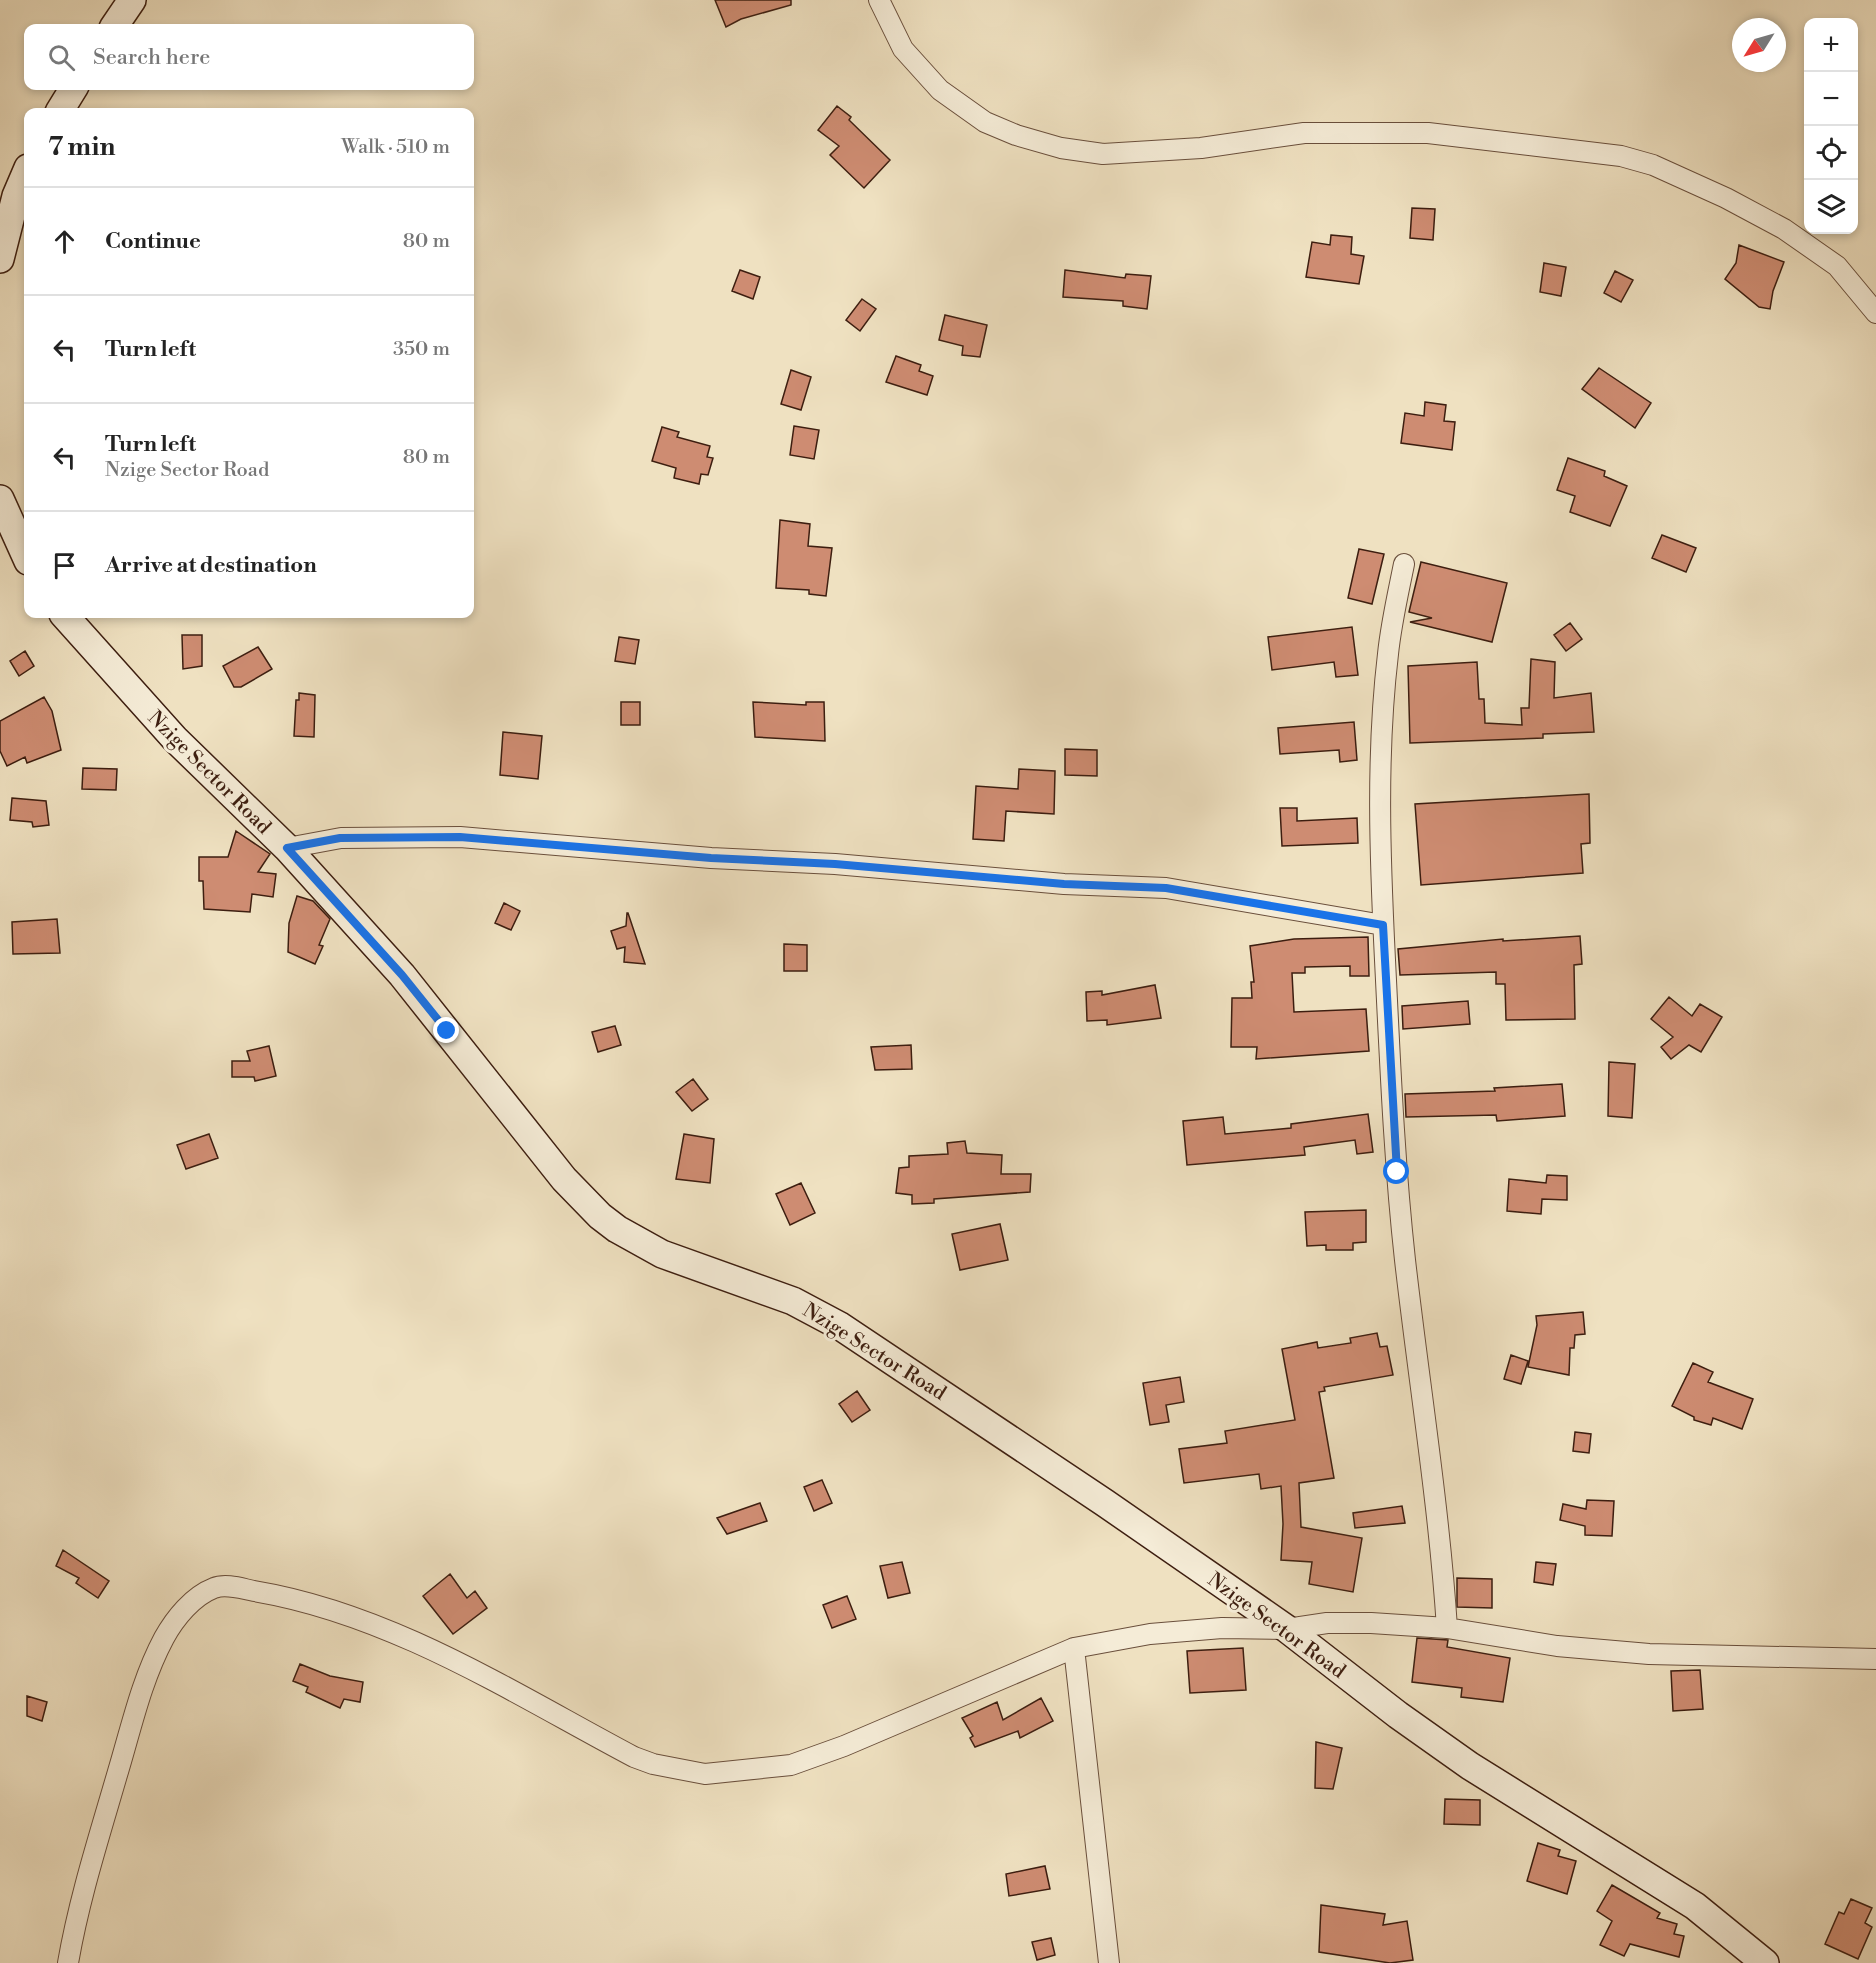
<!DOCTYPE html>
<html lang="en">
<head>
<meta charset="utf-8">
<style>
	body { margin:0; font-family:"Libre Bodoni",serif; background:#f2f2f2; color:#222 }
	.controls { position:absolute; right:18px; top:18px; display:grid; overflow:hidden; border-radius:12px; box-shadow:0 3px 9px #0003 }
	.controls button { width:54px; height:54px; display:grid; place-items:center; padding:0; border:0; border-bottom:2px solid #e0e0e0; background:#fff; color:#222; font:30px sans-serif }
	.compass { position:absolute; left:1732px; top:18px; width:54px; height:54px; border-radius:50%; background:#fff; box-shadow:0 3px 9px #0003; rotate:233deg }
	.stop { position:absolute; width:18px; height:18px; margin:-14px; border:4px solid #1a73e8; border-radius:50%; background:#fff }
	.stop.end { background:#1a73e8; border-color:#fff; box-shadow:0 2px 6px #0008 }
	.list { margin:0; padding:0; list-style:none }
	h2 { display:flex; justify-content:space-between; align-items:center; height:78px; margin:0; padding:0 24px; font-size:26px }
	h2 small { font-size:20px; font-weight:400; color:#767676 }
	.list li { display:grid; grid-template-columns:39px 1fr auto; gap:18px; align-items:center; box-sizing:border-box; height:108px; padding:0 24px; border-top:2px solid #e0e0e0 }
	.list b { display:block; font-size:22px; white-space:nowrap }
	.list p { margin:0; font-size:20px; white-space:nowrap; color:#767676 }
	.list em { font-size:20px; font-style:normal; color:#767676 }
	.icon { flex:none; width:33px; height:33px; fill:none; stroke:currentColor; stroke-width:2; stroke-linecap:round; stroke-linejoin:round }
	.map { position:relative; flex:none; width:1876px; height:1963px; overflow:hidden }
	.search { position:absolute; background:#fff; box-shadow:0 3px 9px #0003; left:24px; top:24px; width:450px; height:66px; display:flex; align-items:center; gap:15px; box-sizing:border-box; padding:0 21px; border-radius:12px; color:#767676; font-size:22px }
	.panel { position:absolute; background:#fff; box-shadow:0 3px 9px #0003; left:24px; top:108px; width:450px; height:510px; border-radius:12px }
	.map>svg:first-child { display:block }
</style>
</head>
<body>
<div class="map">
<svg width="1876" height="1963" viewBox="0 0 1876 1963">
	<rect width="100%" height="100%" fill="#efe1c1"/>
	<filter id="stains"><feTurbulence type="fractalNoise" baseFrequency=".00333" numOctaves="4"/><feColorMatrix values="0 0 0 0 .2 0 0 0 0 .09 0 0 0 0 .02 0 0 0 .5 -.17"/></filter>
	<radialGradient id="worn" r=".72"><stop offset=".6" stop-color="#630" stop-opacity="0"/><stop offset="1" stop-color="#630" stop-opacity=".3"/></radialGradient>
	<path fill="#ce8c72" stroke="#3d1e10" stroke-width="1.5" d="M715,0H791V5L741,19L726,27Z
		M837,106L851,117L849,120L890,160L864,188L830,155L839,146L818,130Z
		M1412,208L1435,209L1433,240L1410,238Z
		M1331,235L1352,237L1351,254L1364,256L1359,284L1306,277L1312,242L1330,245Z
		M1739,245L1784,262L1773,291L1770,309L1759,307L1725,279L1736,263Z
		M1544,263L1566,267L1561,296L1540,292Z
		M740,270L760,277L753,299L732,291Z
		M1065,270L1125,278L1126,274L1151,276L1147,309L1123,306V301L1063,297Z
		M1615,271L1633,280L1621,302L1604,293Z
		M862,299L876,309L860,331L846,320Z
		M945,315L987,325L980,357L962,355L963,346L939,340Z
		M896,356L921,365L919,371L933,376L927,395L886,382Z
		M1599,368L1651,403L1635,428L1582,389Z
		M791,370L811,377L801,410L781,404Z
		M1425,402L1446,405L1444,421L1455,422L1452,450L1401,443L1405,413L1424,416Z
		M794,426L819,430L814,459L790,455Z
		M662,427L679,432L677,437L710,446L707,457L713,458L708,475L701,474L699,484L674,478L676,468L652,461Z
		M1568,458L1605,471L1604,476L1627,486L1610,526L1570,512L1575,496L1557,490Z
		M780,520L810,524L808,546L832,548L826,596L809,594V590L776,588Z
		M1662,535L1696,548L1686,572L1652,558Z
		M1359,549L1384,554L1372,604L1348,598Z
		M1421,562L1507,583L1492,642L1410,622L1432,618L1409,612Z
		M1570,623L1582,639L1566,651L1554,635Z
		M1352,627L1358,675L1336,677L1334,662L1272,670L1268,637Z
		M182,635H202V666L183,669Z
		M619,637L639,640L635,664L615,661Z
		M258,647L272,669L241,687H234L223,666Z
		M25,651L34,666L19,676L10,661Z
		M1531,659L1555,662L1554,698L1591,693L1594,732L1543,734V738L1410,743L1408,666L1477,662L1479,699H1484L1485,723L1522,725L1521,708H1529Z
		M299,693L315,695L314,737L294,736L296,700H299Z
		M44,697L52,711L61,750L27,763L25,757L7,766L0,751V721Z
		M621,702H640V725H621Z
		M753,702L806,705V702H824L825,741L755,737Z
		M1354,722L1357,760L1340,762L1339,750L1280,754L1278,728Z
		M503,732L542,736L538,779L500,775Z
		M1065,749L1097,750V776L1065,775Z
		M83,768L117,769L116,790L82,789Z
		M1019,769L1055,771L1054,814L1006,811L1004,841L973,839L976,786L1018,789Z
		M1589,794L1590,843L1581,844L1583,873L1421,885L1415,804Z
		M12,798L46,801L49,825L33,827L32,822L10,820Z
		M1280,808H1297V821L1357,818L1358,843L1282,846Z
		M236,831L270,854L258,872L276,874L273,897L252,894L250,912L204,909L203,881H199V857H228Z
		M297,896L313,901L330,919L319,945L323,946L315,964L288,952L289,923Z
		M504,903L520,911L511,930L495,923Z
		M627,913H628L645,964L624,962L625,947L617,949L611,931L626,926Z
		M57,919L60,953L13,954L12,922Z
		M1580,936L1582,964L1574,965L1575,1019L1506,1020L1505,984H1496V972L1400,975L1398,949L1503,939V941Z
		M1368,937L1369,976H1350V966L1305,967V973H1292L1294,1012L1366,1009L1369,1051L1256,1059L1257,1047H1231L1232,998H1252L1251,982H1254L1250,946L1294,939Z
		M784,944L807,945V971H784Z
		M1155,985L1161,1018L1107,1025V1020L1087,1021L1086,992L1102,991V995Z
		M1669,997L1692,1016L1700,1004L1722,1017L1701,1052L1689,1045L1671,1059L1661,1047L1673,1037L1651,1019Z
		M1468,1001L1470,1024L1403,1029L1402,1006Z
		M615,1026L621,1045L598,1052L592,1032Z
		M911,1045L912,1069L875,1070L871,1047Z
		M269,1046L276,1076L255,1081L254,1077H232V1061H250L247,1051Z
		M1609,1062L1635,1064L1632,1118L1608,1116Z
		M693,1079L708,1099L692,1111L676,1092Z
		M1562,1084L1565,1116L1497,1121L1496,1115L1406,1117L1405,1094L1495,1091L1494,1088Z
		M1368,1114L1373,1152L1357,1154L1355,1140L1304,1147L1305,1155L1187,1165L1183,1121L1223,1117L1225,1134L1291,1128V1124Z
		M209,1134L218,1158L186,1169L177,1145Z
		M684,1134L714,1139L710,1183L676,1179Z
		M965,1141L967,1153L1002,1155L1001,1174H1031L1030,1192L934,1199V1203L912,1204V1195L896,1193L899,1168L909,1167V1156L948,1154L947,1143Z
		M1547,1175L1567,1176V1200L1542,1199L1541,1214L1507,1211L1509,1179L1546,1183Z
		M801,1183L815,1213L790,1225L776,1194Z
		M1366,1210V1242L1353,1243V1250H1326V1245L1307,1246L1305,1212Z
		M1000,1224L1008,1260L960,1270L952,1234Z
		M1583,1312L1585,1334L1575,1335L1574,1348H1570L1569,1375L1528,1367L1537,1325L1536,1316Z
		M1377,1333L1380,1347L1387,1346L1393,1375L1324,1387L1325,1391L1319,1392L1334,1478L1299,1483L1301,1527L1362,1538L1353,1592L1309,1584L1312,1562L1281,1560L1283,1524L1281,1486L1261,1489L1259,1474L1184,1483L1179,1449L1227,1443L1225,1431L1295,1420L1282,1349L1317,1342L1318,1348L1351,1343L1350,1338Z
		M1511,1355L1528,1361L1521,1384L1504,1379Z
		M1693,1363L1713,1372L1708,1382L1753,1399L1742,1429L1713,1418L1711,1425L1694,1420V1417L1672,1406Z
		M1180,1377L1184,1402L1166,1405L1169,1422L1150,1425L1143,1383Z
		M857,1391L870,1410L852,1422L839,1404Z
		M1575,1432L1591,1434L1589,1453L1573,1451Z
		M822,1480L832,1503L814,1511L804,1487Z
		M1587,1500L1614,1501L1612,1536L1585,1535V1526L1560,1520L1563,1504L1586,1509Z
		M760,1503L767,1521L727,1534L717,1518Z
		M1402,1506L1405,1523L1355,1528L1353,1513Z
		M63,1550L109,1581L98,1598L76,1583L79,1578L56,1566Z
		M902,1562L910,1593L888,1598L880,1566Z
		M1536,1562L1556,1564L1553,1585L1534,1582Z
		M450,1574L467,1598L475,1591L487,1608L453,1634L423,1596Z
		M1457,1578L1492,1579V1608L1457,1607Z
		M847,1596L856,1619L832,1628L823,1605Z
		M1417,1638L1448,1640L1447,1647L1510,1658L1503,1702L1461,1697L1462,1688L1412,1682Z
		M1243,1648L1246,1690L1190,1693L1187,1651Z
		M300,1664L330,1676L363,1682L360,1702L344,1699L340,1708L306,1692L308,1687L293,1681Z
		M1700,1670L1703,1709L1673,1711L1671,1671Z
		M27,1696L47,1702L42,1721L27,1716Z
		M1041,1698L1053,1721L1020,1738L1018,1731L975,1747L970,1738L973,1736L962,1718L997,1702L1003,1720Z
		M1316,1742L1342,1748L1333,1789L1315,1788Z
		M1445,1799L1480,1800V1825L1444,1824Z
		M1538,1843L1560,1850L1558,1856L1576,1861L1567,1894L1527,1881Z
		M1045,1866L1050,1889L1009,1896L1006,1874Z
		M1612,1885L1660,1913L1657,1918L1677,1924L1674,1934L1684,1936L1679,1957L1630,1944L1624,1956L1600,1945L1612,1921L1597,1911Z
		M1851,1899L1872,1908L1865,1923L1872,1927L1858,1959L1825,1944L1839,1912L1844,1914Z
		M1321,1905L1385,1914L1383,1925L1407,1921L1413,1960L1390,1963L1319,1952Z
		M1051,1938L1055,1955L1037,1960L1032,1942Z"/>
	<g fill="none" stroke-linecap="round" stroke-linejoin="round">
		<defs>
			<path id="street" d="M879,0L903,49L940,90L985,122L1016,135L1061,148L1103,154L1201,148L1304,133H1428L1621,156L1653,165L1726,198L1784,229L1837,266L1876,313
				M1404,564C1398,594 1391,624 1388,654C1376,755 1380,859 1385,960C1390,1060 1394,1160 1405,1260C1419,1383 1439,1505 1447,1628
				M287,848L341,838L460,837L711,858L835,864L1064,884L1166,888L1383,925
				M1074,1648L1109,1963
				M68,1963C79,1899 99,1837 117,1775C131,1729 141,1681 164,1638C175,1618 193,1596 214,1588C226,1583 243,1589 254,1591C392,1614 513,1693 634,1757L653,1764L705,1774L791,1765L844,1746L1074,1648L1150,1634L1222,1628L1287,1629L1327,1623H1371L1447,1628L1557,1646L1649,1654L1876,1659"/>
			<path id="secondary" d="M113,28L132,0
				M59,112L75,86
				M0,259L16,196L28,168
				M0,499L28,561
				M63,614L175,739L287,848L402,975L564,1179L600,1216L617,1229L662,1254L793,1301L840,1326L1105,1503L1287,1629L1398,1715L1470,1766L1695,1906L1765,1963"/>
		</defs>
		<use href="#street" stroke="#6a4f3c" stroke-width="22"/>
		<use href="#secondary" stroke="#3d1e10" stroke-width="30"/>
		<use href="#street" stroke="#f5ecd7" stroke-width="20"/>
		<use href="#secondary" stroke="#f5ecd7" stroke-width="27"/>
	</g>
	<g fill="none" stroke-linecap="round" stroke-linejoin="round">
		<path stroke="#1a73e8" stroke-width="8" d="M447,1031L402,975L287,848L340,838L460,837L711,858L835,864L1064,884L1166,888L1383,925L1397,1172"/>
	</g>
	<g text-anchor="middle" stroke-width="6" stroke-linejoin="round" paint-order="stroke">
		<g font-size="20" fill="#3d1e10" stroke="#f5ecd7">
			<text transform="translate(210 772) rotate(45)" y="7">Nzige Sector Road</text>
			<text transform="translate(875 1351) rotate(32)" y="7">Nzige Sector Road</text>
			<text transform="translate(1277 1625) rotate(36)" y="7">Nzige Sector Road</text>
		</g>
	</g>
	<rect width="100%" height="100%" filter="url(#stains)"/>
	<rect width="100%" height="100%" fill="url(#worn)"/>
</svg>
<div class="controls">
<button>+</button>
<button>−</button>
<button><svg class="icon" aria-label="locate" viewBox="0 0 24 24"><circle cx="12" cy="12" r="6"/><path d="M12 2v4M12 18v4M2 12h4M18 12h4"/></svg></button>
<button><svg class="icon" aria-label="layers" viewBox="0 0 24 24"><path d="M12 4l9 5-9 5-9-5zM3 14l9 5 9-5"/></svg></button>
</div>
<svg class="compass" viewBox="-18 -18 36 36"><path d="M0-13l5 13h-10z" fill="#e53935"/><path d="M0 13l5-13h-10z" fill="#767676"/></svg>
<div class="stop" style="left:1397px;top:1172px"></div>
<div class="stop end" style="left:447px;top:1031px"></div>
<div class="search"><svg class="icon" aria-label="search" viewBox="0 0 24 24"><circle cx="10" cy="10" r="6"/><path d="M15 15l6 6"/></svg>Search here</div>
<section class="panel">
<h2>7 min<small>Walk · 510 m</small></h2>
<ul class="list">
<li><svg class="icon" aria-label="ahead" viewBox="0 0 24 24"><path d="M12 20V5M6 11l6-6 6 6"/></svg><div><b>Continue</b></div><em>80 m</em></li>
<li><svg class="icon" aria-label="left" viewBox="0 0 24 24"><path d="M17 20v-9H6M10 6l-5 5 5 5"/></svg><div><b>Turn left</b></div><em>350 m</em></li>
<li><svg class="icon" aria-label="left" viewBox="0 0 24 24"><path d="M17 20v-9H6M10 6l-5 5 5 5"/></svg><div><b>Turn left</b><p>Nzige Sector Road</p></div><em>80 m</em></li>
<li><svg class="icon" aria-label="arrive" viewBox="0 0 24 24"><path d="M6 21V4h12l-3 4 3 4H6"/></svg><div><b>Arrive at destination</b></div></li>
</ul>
</section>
</div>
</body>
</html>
